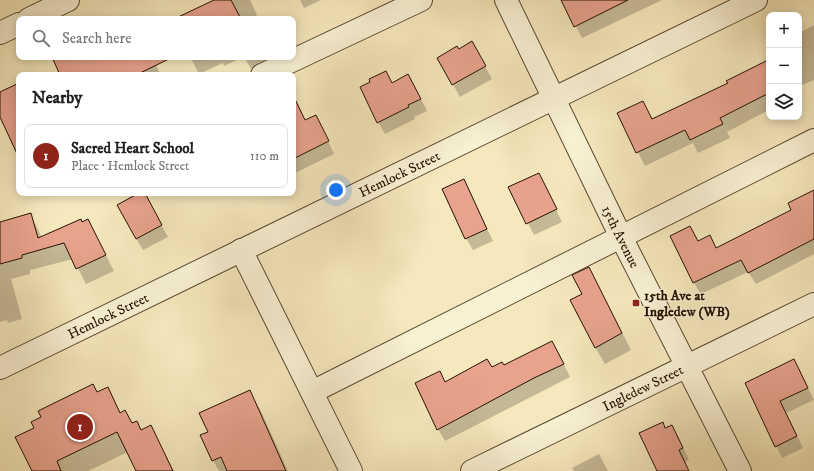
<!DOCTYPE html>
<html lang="en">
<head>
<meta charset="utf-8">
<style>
	body { margin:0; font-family:"IM FELL DW Pica",serif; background:#f2f2f2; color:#202124 }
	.controls { position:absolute; right:12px; top:12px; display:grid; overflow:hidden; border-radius:8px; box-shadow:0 2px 10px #0003 }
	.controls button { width:36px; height:36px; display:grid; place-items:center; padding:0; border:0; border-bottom:1px solid #e0e0e0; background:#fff; color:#202124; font:20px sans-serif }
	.you { position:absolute; left:336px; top:190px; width:14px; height:14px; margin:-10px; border:3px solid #fff; border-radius:50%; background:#1a73e8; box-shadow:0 0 0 6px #1a73e833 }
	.badge { display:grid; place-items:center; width:26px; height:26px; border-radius:50%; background:#8f2418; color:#fff; font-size:13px; font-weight:700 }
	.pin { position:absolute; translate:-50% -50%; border:2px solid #fff; box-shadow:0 1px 4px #0006 }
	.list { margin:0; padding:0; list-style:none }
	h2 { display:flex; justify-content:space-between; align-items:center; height:52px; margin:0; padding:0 16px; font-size:17px }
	h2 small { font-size:13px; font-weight:400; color:#757577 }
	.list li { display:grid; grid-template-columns:26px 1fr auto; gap:12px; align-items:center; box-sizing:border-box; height:64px; margin:0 8px 8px; padding:0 8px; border:1px solid #e0e0e0; border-radius:8px }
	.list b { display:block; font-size:15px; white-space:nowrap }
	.list p { margin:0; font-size:13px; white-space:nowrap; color:#757577 }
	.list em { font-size:13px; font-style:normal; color:#757577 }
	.icon { flex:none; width:22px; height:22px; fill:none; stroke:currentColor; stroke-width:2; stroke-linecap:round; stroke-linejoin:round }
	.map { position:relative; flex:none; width:814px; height:471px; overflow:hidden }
	.search { position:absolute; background:#fff; box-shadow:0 2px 10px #0003; left:16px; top:16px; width:280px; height:44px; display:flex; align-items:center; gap:10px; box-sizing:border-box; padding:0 14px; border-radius:8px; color:#757577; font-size:15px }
	.panel { position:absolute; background:#fff; box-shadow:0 2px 10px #0003; left:16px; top:72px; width:280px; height:124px; border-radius:8px }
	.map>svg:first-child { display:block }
</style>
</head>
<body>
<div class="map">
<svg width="814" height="471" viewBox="0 0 814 471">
	<rect width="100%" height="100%" fill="#f5e8bc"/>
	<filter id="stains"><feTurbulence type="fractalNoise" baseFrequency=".005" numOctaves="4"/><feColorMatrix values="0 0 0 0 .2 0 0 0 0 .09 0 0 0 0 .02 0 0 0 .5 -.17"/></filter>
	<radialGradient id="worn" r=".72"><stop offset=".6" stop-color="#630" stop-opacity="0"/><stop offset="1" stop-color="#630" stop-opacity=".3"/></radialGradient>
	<path fill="#0003" d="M215,0H250L257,15L253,18V19H176Z
		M300,0H321L304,8Z
		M562,0H662L582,38Z
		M814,25V80L799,86V33Z
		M472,43L492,79L460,97L438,58L458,50Z
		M55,57H152L161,75H62Z
		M190,57H243L224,66L223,63L199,74Z
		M244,57H273L275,61L253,72Z
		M769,61V110L727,132L730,138L698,153L693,143L645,166L618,114L643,102L652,119L729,84L728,81Z
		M392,84L415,87L427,111L414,117L415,119L385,134L378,122Z
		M293,124L322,128L334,154L293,174Z
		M464,181L493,241L473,250L466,238Z
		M545,186L562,222L534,235L510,188Z
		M814,191V254L756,284L748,272L701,294L694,283L698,242L709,236L717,249L793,210Z
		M141,193H144L168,237L143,250L136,238Z
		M247,193H254L248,196Z
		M31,215L42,238L88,220L114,271L86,284L73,259L30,270V274L11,279L22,319L8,323L7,320L0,322V232Z
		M589,268L631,350L605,364L595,347L583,295Z
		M559,354L570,377L445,441L438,429L445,383L492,368Z
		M800,372L814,400L786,413L803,448L782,458L747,384Z
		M107,388L121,413L132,424L137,422L142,431L150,426L174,471H137L128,452L88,471H33L35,428Z
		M249,391L261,411L288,471H219L213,460L209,432Z
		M662,423L666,429L672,426L679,438L689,460L685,462L689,471H658Z
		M599,454L608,471H574L572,468Z"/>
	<path fill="#e8a38d" stroke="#251203" d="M214,0H231L241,19H174Z
		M561,0H628L574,27Z
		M472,41L486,66L452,85L437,58L457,46L459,49Z
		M52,57H173L136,75H60Z
		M768,60L769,93L720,118L723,124L690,140L685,130L636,153L617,113L643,101L652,119L728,83L726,81Z
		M386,71L392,83L408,74L421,99L408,105L409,107L377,123L360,87L370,82L369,79Z
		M19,83V158L0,117V92Z
		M293,95L305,120L316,115L329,141L293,159Z
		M539,173L557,209L526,224L508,187Z
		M464,179L487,229L465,239L442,189Z
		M814,190V239L748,273L741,260L693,283L670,236L690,226L698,241L710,235L716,248L791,210L788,203Z
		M139,193H145L162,225L136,239L117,205Z
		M31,213L38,238L81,219L82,222L88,219L106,255L76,269L64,243L22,255V258L0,264V222Z
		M589,267L622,333L595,348L570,300L582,294L572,275Z
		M552,341L564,364L534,378L437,430L415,383L440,371L445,382L487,359L492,367L502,362L504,365Z
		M794,359L808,388L780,401L797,436L775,447L745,383Z
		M93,384L97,392L108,387L120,413L125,410L132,423L137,421L141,430L151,425L173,471H136L117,432L57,461L61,471H32L15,437L34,428L31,422L41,417L38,411Z
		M250,390L286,471H227L221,457L212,461L200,435L208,432L199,413Z
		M663,422L665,428L672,425L683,448L679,450L689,471H657L639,433Z"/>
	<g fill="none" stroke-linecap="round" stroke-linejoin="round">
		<defs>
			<g id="minor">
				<path id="s1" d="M506,0L621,237L740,471"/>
				<path d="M29,19L68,0"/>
				<path d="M0,33L19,24"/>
				<path d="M262,75L421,0"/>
				<path d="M241,250L351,471"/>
				<path id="s2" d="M0,368L756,0"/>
				<path d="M312,392L814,140"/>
				<path id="s3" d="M472,471L814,304"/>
			</g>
		</defs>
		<use href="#minor" stroke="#594831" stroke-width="24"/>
		<use href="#minor" stroke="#f8f0d3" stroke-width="22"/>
	</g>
	<rect fill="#8f2418" stroke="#f8f0d3" stroke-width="1.5" x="632" y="299" width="8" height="8" rx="2"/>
	<g text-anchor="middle" stroke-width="3" stroke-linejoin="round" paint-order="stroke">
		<g font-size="14" fill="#251203" stroke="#f8f0d3">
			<text dy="5" stroke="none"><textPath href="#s2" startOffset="444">Hemlock Street</textPath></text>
			<text dy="5" stroke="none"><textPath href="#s1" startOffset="263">15th Avenue</textPath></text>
			<text dy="5" stroke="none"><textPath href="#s2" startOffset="120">Hemlock Street</textPath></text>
			<text dy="5" stroke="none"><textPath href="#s3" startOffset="190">Ingledew Street</textPath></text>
		</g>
		<g font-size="14" font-weight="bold" fill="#251203" stroke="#f8f0d3" text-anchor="start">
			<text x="644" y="300">15th Ave at<tspan x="644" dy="16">Ingledew (WB)</tspan></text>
		</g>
	</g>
	<rect width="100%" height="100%" filter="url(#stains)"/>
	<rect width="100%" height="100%" fill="url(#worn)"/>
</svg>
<div class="controls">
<button>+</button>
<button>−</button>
<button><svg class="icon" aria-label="layers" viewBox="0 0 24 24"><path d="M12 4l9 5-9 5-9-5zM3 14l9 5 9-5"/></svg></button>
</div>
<div class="you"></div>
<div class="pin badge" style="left:80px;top:427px">1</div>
<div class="search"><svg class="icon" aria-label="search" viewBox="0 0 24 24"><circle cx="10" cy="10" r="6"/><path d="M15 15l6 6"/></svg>Search here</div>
<section class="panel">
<h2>Nearby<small></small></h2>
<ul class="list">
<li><span class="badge">1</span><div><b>Sacred Heart School</b><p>Place · Hemlock Street</p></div><em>110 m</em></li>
</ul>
</section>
</div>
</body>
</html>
